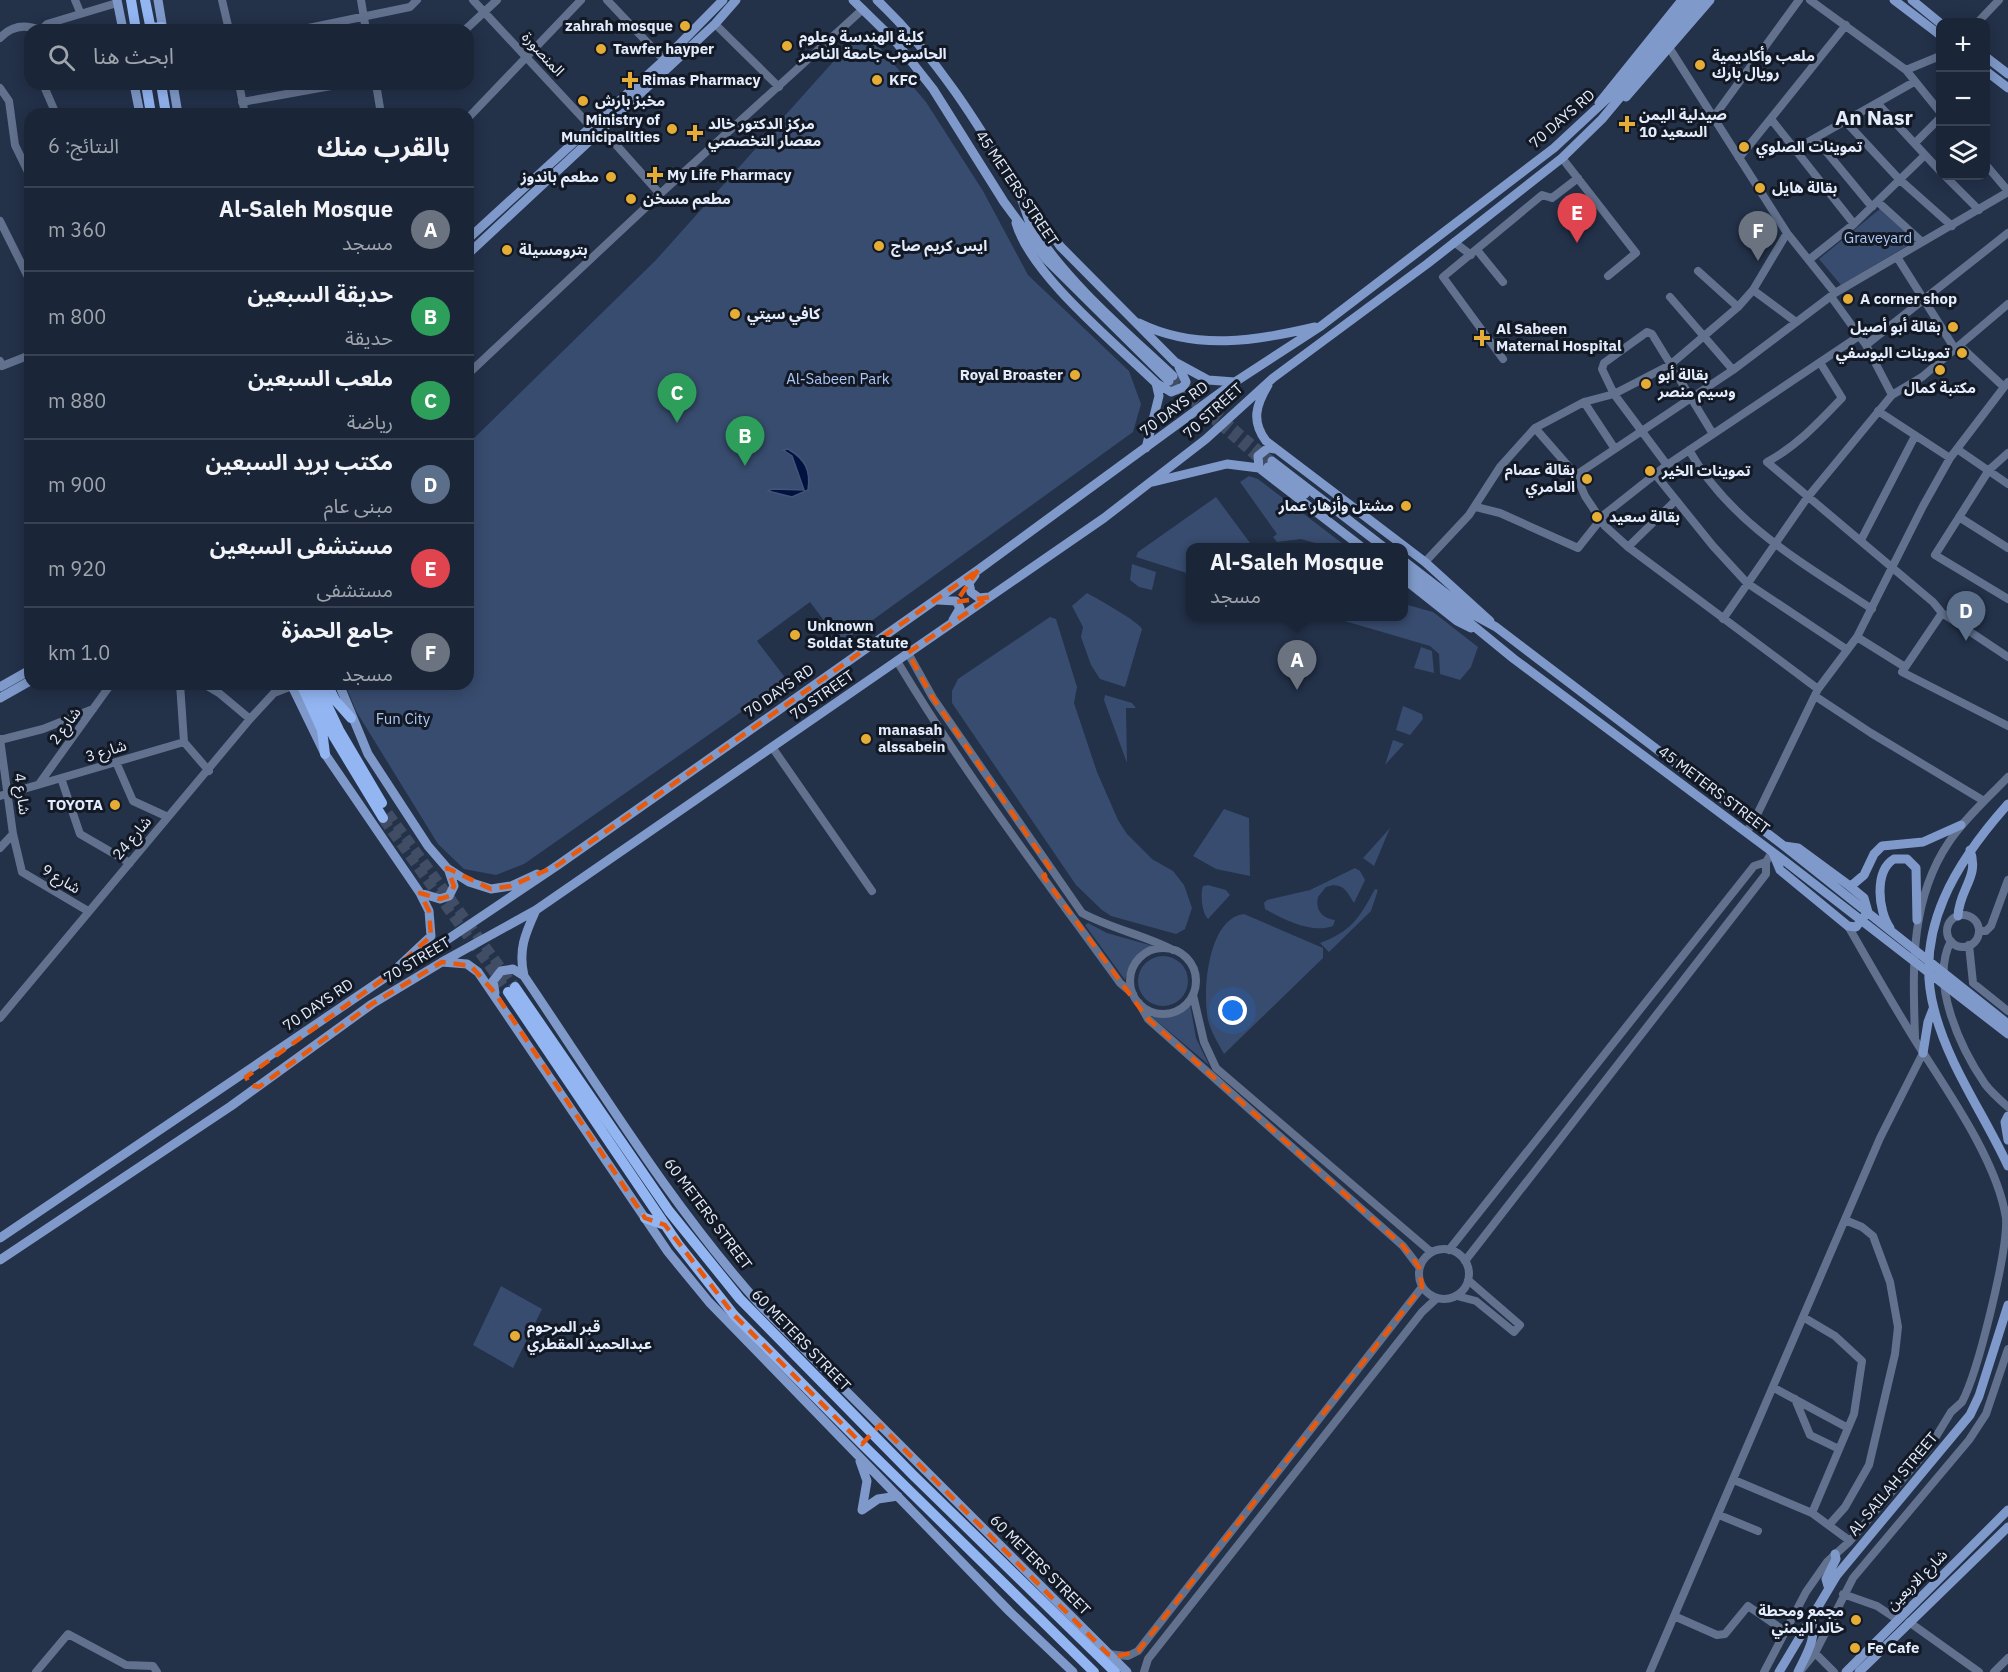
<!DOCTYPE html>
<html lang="ar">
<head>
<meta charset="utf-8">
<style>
	body { margin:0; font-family:"IBM Plex Sans","Noto Sans Arabic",sans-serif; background:#232d3f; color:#f1f3f6; direction:rtl }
	.controls { position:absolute; right:18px; top:18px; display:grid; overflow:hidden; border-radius:12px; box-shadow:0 3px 15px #0003 }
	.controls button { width:54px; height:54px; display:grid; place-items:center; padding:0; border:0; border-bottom:2px solid #384252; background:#1a2537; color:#f1f3f6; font:30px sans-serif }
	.you { position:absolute; left:1233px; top:1011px; width:21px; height:21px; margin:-15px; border:4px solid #fff; border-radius:50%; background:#1a73e8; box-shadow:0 0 0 9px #1a73e833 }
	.badge { display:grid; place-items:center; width:39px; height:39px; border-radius:50%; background:#0b8043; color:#fff; font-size:20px; font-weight:700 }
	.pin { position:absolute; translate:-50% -50px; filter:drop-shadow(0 2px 3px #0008) }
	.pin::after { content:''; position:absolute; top:32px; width:21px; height:18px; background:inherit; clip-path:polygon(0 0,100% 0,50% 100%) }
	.popup { position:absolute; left:1186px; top:543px; width:222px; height:78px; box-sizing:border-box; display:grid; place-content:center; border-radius:12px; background:#1a2537; filter:drop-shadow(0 2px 4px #0005); font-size:20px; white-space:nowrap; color:#9fa5ad }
	.popup b { font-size:22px; color:#f1f3f6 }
	.popup::after { content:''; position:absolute; left:50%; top:100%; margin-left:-12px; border:12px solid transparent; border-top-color:#1a2537 }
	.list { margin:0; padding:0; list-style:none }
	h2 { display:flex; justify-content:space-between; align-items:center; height:78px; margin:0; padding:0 24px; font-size:26px }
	h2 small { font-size:20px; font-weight:400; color:#9fa5ad }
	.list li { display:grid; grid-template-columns:39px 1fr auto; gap:18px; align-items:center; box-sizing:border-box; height:84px; padding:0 24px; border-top:2px solid #384252 }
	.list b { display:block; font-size:22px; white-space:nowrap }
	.list p { margin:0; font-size:20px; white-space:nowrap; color:#9fa5ad }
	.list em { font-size:20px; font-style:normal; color:#9fa5ad }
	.icon { flex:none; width:33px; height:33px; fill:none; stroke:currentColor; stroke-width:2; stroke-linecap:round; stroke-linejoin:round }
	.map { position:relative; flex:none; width:2008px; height:1672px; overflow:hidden; direction:ltr }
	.search { position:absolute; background:#1a2537; box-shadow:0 3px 15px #0003; left:24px; top:24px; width:450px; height:66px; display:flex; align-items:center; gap:15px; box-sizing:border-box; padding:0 21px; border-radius:18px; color:#9fa5ad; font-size:22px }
	.panel { position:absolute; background:#1a2537; box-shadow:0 3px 15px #0003; left:24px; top:108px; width:450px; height:582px; border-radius:18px; direction:rtl }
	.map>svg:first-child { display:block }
</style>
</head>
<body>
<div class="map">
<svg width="2008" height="1672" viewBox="0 0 2008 1672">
	<rect width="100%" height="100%" fill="#233149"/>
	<path fill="#384c6f" d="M874,41L926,102L983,191L1028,275L1129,371L1141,404L1133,432L841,643L810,602L757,641L787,680L524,864L496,875L464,869L438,844L356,711L345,684H468V444L656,260L849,44Z
		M1881,208L1917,240L1841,285L1819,259Z
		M1249,476L1258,479L1347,547H1329L1301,539L1277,542L1273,537L1277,534L1240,482Z
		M1216,497L1253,547L1190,548V574L1136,557L1138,552Z
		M1132,564L1156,572L1152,590L1139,587L1130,580Z
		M1087,593C1096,598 1138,621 1142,629L1125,687L1100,679L1091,665L1081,637L1083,627L1072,606Z
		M1404,604L1433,612L1478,647L1471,667L1460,680L1440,674L1439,654L1430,646L1331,617L1404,616Z
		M1050,617L1056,619L1077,687L1074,703L1097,772L1118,820L1127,834L1152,859L1173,871L1184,885L1192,908L1185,929L1176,934L1111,916L1102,910L1076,885L952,703V691L958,679Z
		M1421,647L1432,651L1434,673L1414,668Z
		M1105,695L1132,703L1136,708H1126L1127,763L1104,700Z
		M1403,706L1422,714L1423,719L1410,735L1396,730Z
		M1393,740L1404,744L1385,765Z
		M1224,809L1249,818L1250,876L1216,869L1193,856Z
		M1390,828L1374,866L1363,858Z
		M1355,868L1360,871L1365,880L1354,903C1347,892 1343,881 1326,887L1318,897C1315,910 1322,918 1335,920L1333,926C1312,934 1284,920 1265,909L1264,903L1267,900L1310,890Z
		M1208,885L1226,890L1230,895L1208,919C1202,913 1200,894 1203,886Z
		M1375,889L1378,890L1371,911L1329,952L1320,943C1352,931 1359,918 1375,889Z
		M1244,914L1323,948V958L1224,1054C1218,1043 1211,1032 1208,1020C1202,991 1208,918 1244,914Z
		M1088,923L1107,933L1153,946C1136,950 1129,965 1125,980L1085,925Z
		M1138 981a25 25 0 1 1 50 0a25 25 0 1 1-50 0Z
		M1190,1004L1196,1038L1209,1065L1152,1017L1154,1015H1173Z
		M501,1286L542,1309L513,1368L473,1345Z"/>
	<path fill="#001240" stroke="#445378" stroke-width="1.5" d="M788,449C805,459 811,470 808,490L792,497L768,491L772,489L804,490L792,456L783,450Z"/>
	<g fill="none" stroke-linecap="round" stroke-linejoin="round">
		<path stroke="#404d64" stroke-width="9" stroke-dasharray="9 4.5" stroke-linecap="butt" d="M1173,376L1272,461
			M1169,381L1268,467"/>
		<path stroke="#404d64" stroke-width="10" stroke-dasharray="10 5" stroke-linecap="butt" d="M388,813L515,987
			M383,819L508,992"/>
		<path stroke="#62718e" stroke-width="8" d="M75,0L80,12
			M222,0L229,30
			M361,0L366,30
			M473,0L592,128
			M607,0L664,60
			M1810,0L1906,70L1940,112
			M1978,22L1999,0
			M715,24L779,87
			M41,30L47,24L117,3
			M299,30L410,7L417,0
			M465,30L497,0
			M0,38C11,26 25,24 40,30
			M1670,49L1787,233L1835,293
			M1906,70L1940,56
			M43,84L56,114
			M239,84L245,114
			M376,84L381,114
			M0,88L9,101L15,145L30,176
			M242,102L342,84
			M1878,104L1940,171
			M468,118L581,0
			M1713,118L1799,0
			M1771,119L1854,224
			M1846,122L1899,179L1952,226
			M602,129L660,194
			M1815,138L1872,207
			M1915,143L1940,118
			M1794,150L1914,82
			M1562,158L1636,253L1608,276
			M1739,158L1846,25
			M1986,165L2008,191
			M1945,176L1979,210
			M1878,202L1922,242
			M0,221L30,281
			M1454,242L1471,255
			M1477,250L1503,282
			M1897,257L1955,349
			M1810,259L1854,224L1925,155
			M1698,271L1738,307
			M1753,290L1796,322
			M1670,297L1733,370
			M1832,298L1866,345L1892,395
			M1866,345L2008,233
			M1960,346L2004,387
			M1503,359L1443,277L1542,195L1552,198L1578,178
			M0,361L2,366L30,355
			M1821,364L1842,398C1819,422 1797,446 1767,462L1933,602L1942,613L2008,657
			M468,374L660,194L863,9
			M1584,402L1615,449
			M1878,411L1950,458
			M1535,428L1576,475L1585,496L1605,526L1628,547L1818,689
			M1957,449L2008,484
			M1689,450C1730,523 1804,564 1872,609
			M2008,453L1989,470L1935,555L2008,599
			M1667,465L1614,394L1602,369L1604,363L1647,332L1652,334L1713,434
			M1655,474L1713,546L1747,583L1846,649
			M1576,475L1733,370L1835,293L2008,192
			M1476,507L1500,513L1578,548L1605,514L1667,465L1859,336
			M1959,517L2008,548
			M1861,540L1915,436
			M1628,547L1676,500
			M1425,562L1469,515L1500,467L1535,428L1584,402L1614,394L1670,365L1738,307L1753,290L1787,233
			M1942,613L1902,672L2008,726
			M1723,619L1807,498L1892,395L1922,377L2008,304
			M1857,637L1905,667
			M908,653L933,698L1082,913C1112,929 1144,935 1173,950
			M897,661C964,773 1044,878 1120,983L1133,994
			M180,684L184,742
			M204,684L219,693L250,719
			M1815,696L1871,733L1984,801
			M0,739L13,834L0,848
			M0,740L43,729L93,709
			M184,742L209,771
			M772,747L872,891
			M116,762L133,801L168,817
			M61,778L80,834L130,863
			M39,784L111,684
			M0,796L184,742
			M1746,832L1753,823L1818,689L1857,637L1923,506L1950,458L2008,382
			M13,834L22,872L88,911
			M1947 931a16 16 0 1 1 32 0a16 16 0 1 1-32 0Z
			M1979,931H1986L1991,926L2008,880
			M1951,941C1929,982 1961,1049 1985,1084C1991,1092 2000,1100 2008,1107
			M1969,945L1973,983L2008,1011
			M1130 981a33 33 0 1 1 66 0a33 33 0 1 1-66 0Z
			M1193,995L1204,1042L1216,1068L1431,1252
			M1139,1003L1148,1019L1403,1246L1419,1267
			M0,1018L250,719L274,693L292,686
			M1915,1038C1913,970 1909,901 1949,842C1965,818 1988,798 2008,777
			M1419 1274a25 25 0 1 1 50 0a25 25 0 1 1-50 0Z
			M1449,1250L1754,866L1766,862
			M1465,1261L1766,874V862L1772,852
			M1457,1296L1476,1301L1514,1332L1520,1325L1468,1280
			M1803,1317L1835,1336L1862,1361L1854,1414L1812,1513
			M1774,1388L1848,1428
			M1795,1399L1810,1435L1839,1449
			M1734,1480L1812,1513L1850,1541
			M1719,1515L1758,1531
			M1829,1525L1845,1507L1869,1465L1895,1354L1898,1327L1890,1282L1873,1236L1862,1227L1845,1220
			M1843,1594L1877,1606L1898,1620
			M1674,1616L1717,1635L1725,1634L1748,1606L1786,1632
			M1909,1622L1979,1672
			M1815,1653L1834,1672
			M1108,1654L1128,1656L1138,1651L1422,1287
			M1802,1669L1815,1653L1853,1578L1969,1440L1986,1414L2008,1349
			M36,1672L68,1634L126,1665L153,1666L157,1672
			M1144,1672L1148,1659L1422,1312L1437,1298
			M1650,1672L1880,1138L1923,1053
			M1764,1672L1806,1592L1827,1562L1850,1541L1929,1448L1951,1412L1962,1402C1978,1372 2008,1251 2006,1218C1997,1160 1946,1089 1915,1040C1892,1003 1870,964 1848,926
			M1994,1672L2008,1658"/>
		<path stroke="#7f9aca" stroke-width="9" d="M117,0L123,30
			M158,0L163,30
			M853,0L896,42L933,89L1004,202L1046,259L1169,381
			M877,0C936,56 979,124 1019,194C1025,204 1026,217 1032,227C1069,284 1124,330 1173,376
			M1894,0L1940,35
			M1912,0L1940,23
			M1986,57L2008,74
			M1986,71L2008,88
			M134,84L140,114
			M173,84L178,114
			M1626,97L1710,0
			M1599,103L1682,0
			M1023,199L1040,217L1060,246L1175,362L1208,380L1235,382
			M1016,223C1031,275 1115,343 1156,383L1159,396L1146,448
			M468,239L664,60L723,0
			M468,254L715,24L736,0
			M1139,323C1196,351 1256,341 1315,327
			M1156,383L1171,392L1183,387L1186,382L1179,367
			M1268,385C1256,405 1251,421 1266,441L1425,562L1490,621
			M1272,461L1385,548
			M1268,467L1305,494
			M1259,468L1258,456L1268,448L1275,449
			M1153,482L1227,464L1259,468L1363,548
			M1404,561L1474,615L1496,627L1784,846L2008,1024
			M1404,569L1514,659L1786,862L2008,1034
			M975,575L969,583L971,592L979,598L989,597
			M1404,579L1457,621L1471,628
			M938,600L956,601L960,608L953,620
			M291,684L325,754L420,893L429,911L431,936L398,967
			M339,684L368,754L428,846L447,868L469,882L491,889L511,886L537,874
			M0,687L30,670
			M0,698L30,681
			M2008,804C1957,861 1913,930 1934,1009C1948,1065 1984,1114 2008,1166
			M1773,853L1780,870L1848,926L1856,927L1868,912L1864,898L1847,884L1798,848L1784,846
			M1847,884L1851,886L1864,875L1874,854L1882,846L1923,842L1961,825
			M420,893L440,899L449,896L454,886L449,871
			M536,910C525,934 518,950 524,976C600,1088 671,1206 762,1307L1127,1672
			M1958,916C1959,889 1980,877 1970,850
			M1890,928C1878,911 1874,871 1894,859H1907L1916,868L1917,920
			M442,962L467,964L478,972L668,1252L709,1302L1010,1612L1073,1672
			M495,993L493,981L501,971L513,969L524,976
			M1923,1053L1928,1022L1933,1009
			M2008,1116L2005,1122L2008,1140
			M0,1238L386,977L417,960L558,865L978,570L1235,382L1321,326L1554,148L1611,95L1692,0
			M0,1260L231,1106L372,1004L442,962L536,910L1104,518L1206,439L1273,378L1427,264L1562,158L1602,119L1701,0
			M860,1461L867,1481L862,1510
			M862,1510L878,1499L898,1496
			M1828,1586L1826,1579L1836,1559L1835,1554
			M1779,1672L1837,1575L1970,1415L1979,1396L2008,1305
			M1798,1672C1806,1655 1819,1636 1810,1617
			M1846,1672L2008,1510
			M1859,1672L2008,1527"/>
		<path stroke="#93b5f2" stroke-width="10" d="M131,0L136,30
			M145,0L151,30
			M150,28L162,27
			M146,84L151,114
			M161,84L166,114
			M301,684L322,730L325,754
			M309,684L334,737L383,818
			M317,684L339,730L382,803
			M327,684L335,700L351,718
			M515,987L669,1211L740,1299L913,1475L1115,1672
			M508,992L678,1244L734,1315L862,1444L1094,1672
			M645,1218L665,1225"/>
	</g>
	<path fill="none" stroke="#e8590c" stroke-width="4.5" stroke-dasharray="12 8" stroke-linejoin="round" d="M978,570L956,602L990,597L908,653L933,698L1052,871L1043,876L1148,1019L1403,1246L1419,1267L1422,1287L1138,1651L1118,1656L1108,1654L880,1425L862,1444L734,1315L665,1225L645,1218L495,993L471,966L442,962L372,1004L259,1087L250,1085L246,1077L386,977L431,936L429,911L420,893L440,899L449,896L454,886L447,868L491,889L511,886L558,865Z"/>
	<g fill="#e5ad35" stroke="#131924" stroke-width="2">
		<circle cx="685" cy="26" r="6"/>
		<circle cx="787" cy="46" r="6"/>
		<circle cx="601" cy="49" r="6"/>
		<circle cx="1700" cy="65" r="6"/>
		<path d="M627 71h6v6h6v6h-6v6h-6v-6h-6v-6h6z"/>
		<circle cx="877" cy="80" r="6"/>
		<circle cx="583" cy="101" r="6"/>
		<path d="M1624 115h6v6h6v6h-6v6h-6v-6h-6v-6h6z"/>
		<circle cx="672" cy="129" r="6"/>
		<path d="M692 124h6v6h6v6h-6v6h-6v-6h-6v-6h6z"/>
		<circle cx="1744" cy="147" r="6"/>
		<path d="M652 166h6v6h6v6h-6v6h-6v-6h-6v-6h6z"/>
		<circle cx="611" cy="177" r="6"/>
		<circle cx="1760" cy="188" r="6"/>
		<circle cx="631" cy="199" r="6"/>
		<circle cx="879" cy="246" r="6"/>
		<circle cx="507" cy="250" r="6"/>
		<circle cx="1848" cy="299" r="6"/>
		<circle cx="735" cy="314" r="6"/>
		<circle cx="1953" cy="327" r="6"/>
		<path d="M1479 329h6v6h6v6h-6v6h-6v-6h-6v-6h6z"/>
		<circle cx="1962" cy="353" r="6"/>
		<circle cx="1940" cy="370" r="6"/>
		<circle cx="1075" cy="375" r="6"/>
		<circle cx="1646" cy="384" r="6"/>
		<circle cx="1650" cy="471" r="6"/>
		<circle cx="1587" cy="479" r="6"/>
		<circle cx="1406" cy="506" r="6"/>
		<circle cx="1597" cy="517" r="6"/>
		<circle cx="795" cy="635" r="6"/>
		<circle cx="866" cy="739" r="6"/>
		<circle cx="115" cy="805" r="6"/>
		<circle cx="515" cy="1336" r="6"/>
		<circle cx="1856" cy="1620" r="6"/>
		<circle cx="1855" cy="1648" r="6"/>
	</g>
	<g text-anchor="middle" stroke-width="6" stroke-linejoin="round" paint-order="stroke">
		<g font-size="15" font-weight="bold" fill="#e3ecfc" stroke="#131924" text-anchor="start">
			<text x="673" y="31" text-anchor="end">zahrah mosque</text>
			<text x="799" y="42">كلية الهندسة وعلوم<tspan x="799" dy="17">الحاسوب جامعة الناصر</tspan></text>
			<text x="613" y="54">Tawfer hayper</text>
			<text x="1712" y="61">ملعب وأكاديمية<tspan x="1712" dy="17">رويال بارك</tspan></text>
			<text x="642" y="85">Rimas Pharmacy</text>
			<text x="889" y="85">KFC</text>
			<text x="595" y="106">مخبز بارش</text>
			<text x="1639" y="120">صيدلية اليمن<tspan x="1639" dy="17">السعيد 10</tspan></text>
			<text x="660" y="125" text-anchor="end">Ministry of<tspan x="660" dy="17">Municipalities</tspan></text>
			<text x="708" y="129">مركز الدكتور خالد<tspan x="708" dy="17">معصار التخصصي</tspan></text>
			<text x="1756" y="152">تموينات الصلوي</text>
			<text x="667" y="180">My Life Pharmacy</text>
			<text x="599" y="182" text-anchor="end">مطعم باندوز</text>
			<text x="1772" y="193">بقالة هايل</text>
			<text x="643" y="204">مطعم مسخن</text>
			<text x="891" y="251">ايس كريم صاج</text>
			<text x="519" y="255">بترومسيلة</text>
			<text x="1860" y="304">A corner shop</text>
			<text x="747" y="319">كافي سيتي</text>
			<text x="1941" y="332" text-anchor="end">بقالة أبو أصيل</text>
			<text x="1496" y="334">Al Sabeen<tspan x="1496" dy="17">Maternal Hospital</tspan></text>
			<text x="1950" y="358" text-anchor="end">تموينات اليوسفي</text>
			<text x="1063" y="380" text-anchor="end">Royal Broaster</text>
			<text x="1658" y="380">بقالة أبو<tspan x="1658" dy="17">وسيم منصر</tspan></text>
			<text x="1940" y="393" text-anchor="middle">مكتبة كمال</text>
			<text x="1575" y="475" text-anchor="end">بقالة عصام<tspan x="1575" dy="17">العامري</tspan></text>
			<text x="1662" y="476">تموينات الخير</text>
			<text x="1394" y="511" text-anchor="end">مشتل وأزهار عمار</text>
			<text x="1609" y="522">بقالة سعيد</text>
			<text x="807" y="631">Unknown<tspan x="807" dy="17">Soldat Statute</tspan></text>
			<text x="878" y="735">manasah<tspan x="878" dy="17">alssabein</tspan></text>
			<text x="103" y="810" text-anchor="end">TOYOTA</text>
			<text x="527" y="1332">قبر المرحوم<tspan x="527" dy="17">عبدالحميد المقطري</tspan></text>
			<text x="1844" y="1616" text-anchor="end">مجمع ومحطة<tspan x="1844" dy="17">خالد اليمني</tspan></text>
			<text x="1867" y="1653">Fe Cafe</text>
		</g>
		<g font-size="15" fill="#e3ecfc" stroke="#131924">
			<text transform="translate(543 54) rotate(47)" y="5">المنصورة</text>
			<text transform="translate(1562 119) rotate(-41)" y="5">70 DAYS RD</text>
			<text transform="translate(1017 188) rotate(56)" y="5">45 METERS STREET</text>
			<text transform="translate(1174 409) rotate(-37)" y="5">70 DAYS RD</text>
			<text transform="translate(1213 411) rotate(-42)" y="5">70 STREET</text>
			<text transform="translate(779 691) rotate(-35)" y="5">70 DAYS RD</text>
			<text transform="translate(822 695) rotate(-35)" y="5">70 STREET</text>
			<text transform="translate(65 726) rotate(-54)" y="5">شارع 2</text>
			<text transform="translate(106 751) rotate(-17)" y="5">شارع 3</text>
			<text transform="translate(1714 790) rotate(37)" y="5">45 METERS STREET</text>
			<text transform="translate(22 794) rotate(83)" y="5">شارع 4</text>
			<text transform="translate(132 838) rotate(-50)" y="5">شارع 24</text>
			<text transform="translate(61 879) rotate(31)" y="5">شارع 9</text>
			<text transform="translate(417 960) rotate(-31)" y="5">70 STREET</text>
			<text transform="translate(318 1005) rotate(-34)" y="5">70 DAYS RD</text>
			<text transform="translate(708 1214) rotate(53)" y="5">60 METERS STREET</text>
			<text transform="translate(801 1340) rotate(46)" y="5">60 METERS STREET</text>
			<text transform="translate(1893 1484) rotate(-50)" y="5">AL SAILAH STREET</text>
			<text transform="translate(1040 1565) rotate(45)" y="5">60 METERS STREET</text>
			<text transform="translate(1917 1580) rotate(-45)" y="5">شارع الاربعين</text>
		</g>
		<g font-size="15" fill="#acc7f7" stroke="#131924">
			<text x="1878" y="243">Graveyard</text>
			<text x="838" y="384">Al-Sabeen Park</text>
			<text x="403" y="724">Fun City</text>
		</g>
		<g font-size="21" font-weight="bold" fill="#e3ecfc" stroke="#131924">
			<text x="1874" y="125">An Nasr</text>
		</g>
	</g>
</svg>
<div class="controls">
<button>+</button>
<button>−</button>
<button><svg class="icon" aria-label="layers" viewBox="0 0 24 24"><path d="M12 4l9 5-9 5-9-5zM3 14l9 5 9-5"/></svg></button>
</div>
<div class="you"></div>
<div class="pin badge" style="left:1297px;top:690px;background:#6b7280">A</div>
<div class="popup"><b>Al-Saleh Mosque</b>مسجد</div>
<div class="pin badge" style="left:745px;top:466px;background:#2e9e5b">B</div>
<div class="pin badge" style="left:677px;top:423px;background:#2e9e5b">C</div>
<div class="pin badge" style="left:1966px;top:641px;background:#5c6f8a">D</div>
<div class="pin badge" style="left:1577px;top:243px;background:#e0444e">E</div>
<div class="pin badge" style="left:1758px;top:261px;background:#6b7280">F</div>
<div class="search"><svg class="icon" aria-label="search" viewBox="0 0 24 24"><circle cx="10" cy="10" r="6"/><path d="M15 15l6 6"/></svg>ابحث هنا</div>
<section class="panel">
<h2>بالقرب منك<small>النتائج: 6</small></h2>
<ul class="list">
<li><span class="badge" style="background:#6b7280">A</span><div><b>Al-Saleh Mosque</b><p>مسجد</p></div><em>360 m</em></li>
<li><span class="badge" style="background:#2e9e5b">B</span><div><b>حديقة السبعين</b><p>حديقة</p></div><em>800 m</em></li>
<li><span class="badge" style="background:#2e9e5b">C</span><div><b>ملعب السبعين</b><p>رياضة</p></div><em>880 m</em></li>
<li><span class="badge" style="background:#5c6f8a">D</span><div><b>مكتب بريد السبعين</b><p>مبنى عام</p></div><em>900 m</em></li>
<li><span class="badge" style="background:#e0444e">E</span><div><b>مستشفى السبعين</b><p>مستشفى</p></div><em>920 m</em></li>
<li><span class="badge" style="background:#6b7280">F</span><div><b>جامع الحمزة</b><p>مسجد</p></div><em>1.0 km</em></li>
</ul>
</section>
</div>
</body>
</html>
